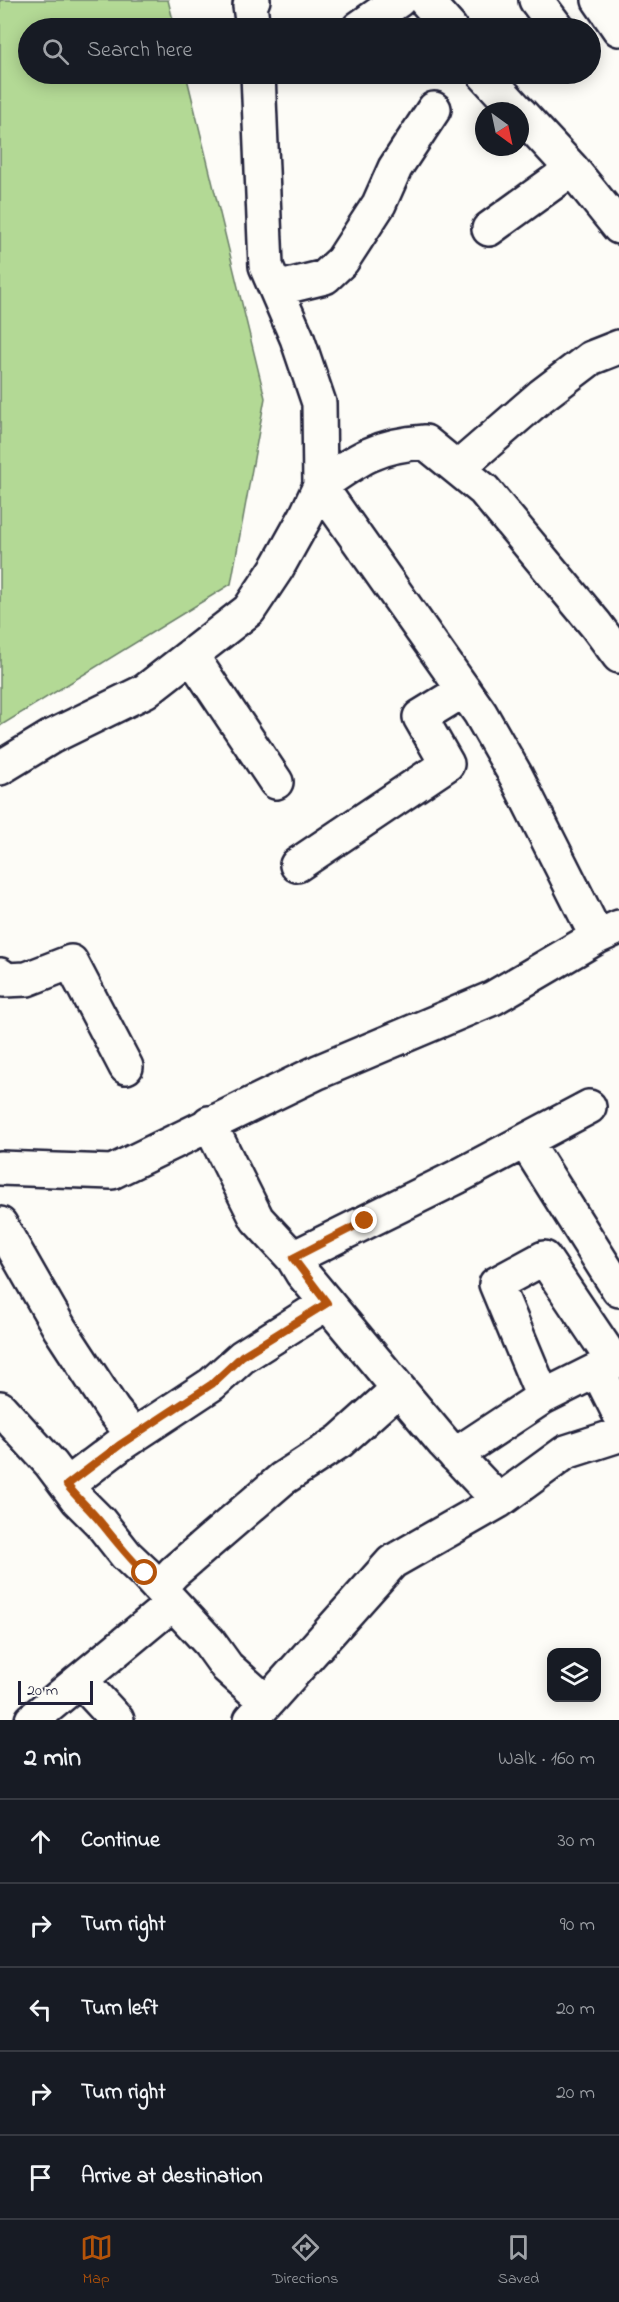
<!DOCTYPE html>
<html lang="en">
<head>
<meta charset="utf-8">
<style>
	body { margin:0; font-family:"Indie Flower",sans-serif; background:#242831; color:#f1f3f6 }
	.controls { position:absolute; right:18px; bottom:18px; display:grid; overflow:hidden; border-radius:12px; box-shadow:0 3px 15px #0003 }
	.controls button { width:54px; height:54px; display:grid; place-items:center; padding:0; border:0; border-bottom:2px solid #363941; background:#171b24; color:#f1f3f6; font:30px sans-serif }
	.compass { position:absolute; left:475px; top:102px; width:54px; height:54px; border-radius:50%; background:#171b24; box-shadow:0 3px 15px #0003; rotate:147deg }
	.scale { position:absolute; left:18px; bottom:15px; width:75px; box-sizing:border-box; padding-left:6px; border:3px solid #22223b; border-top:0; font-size:16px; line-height:21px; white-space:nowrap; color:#22223b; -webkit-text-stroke:4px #fdfcf7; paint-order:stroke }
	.stop { position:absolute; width:18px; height:18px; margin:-14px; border:4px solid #b45309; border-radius:50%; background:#fff }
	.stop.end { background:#b45309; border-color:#fff; box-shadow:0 2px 6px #0008 }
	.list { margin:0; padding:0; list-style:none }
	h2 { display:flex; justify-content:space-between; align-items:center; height:78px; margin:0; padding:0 24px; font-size:26px }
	h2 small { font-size:20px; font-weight:400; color:#9ea1a6 }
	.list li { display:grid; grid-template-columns:39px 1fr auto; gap:18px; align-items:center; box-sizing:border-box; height:84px; padding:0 24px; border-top:2px solid #363941 }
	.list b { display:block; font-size:22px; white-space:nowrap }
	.list em { font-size:20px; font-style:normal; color:#9ea1a6 }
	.icon { flex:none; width:33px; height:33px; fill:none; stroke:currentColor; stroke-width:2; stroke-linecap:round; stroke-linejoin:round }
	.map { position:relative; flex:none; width:619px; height:1720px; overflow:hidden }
	.search { position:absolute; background:#171b24; box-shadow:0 3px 15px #0003; left:18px; right:18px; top:18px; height:66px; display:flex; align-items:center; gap:15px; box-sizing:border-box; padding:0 21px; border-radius:33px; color:#9ea1a6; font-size:22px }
	.sheet { height:498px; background:#171b24 }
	nav { display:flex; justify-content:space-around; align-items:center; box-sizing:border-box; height:84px; border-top:2px solid #363941; background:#171b24; font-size:16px; color:#9ea1a6 }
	nav a { display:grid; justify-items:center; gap:3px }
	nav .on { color:#b45309 }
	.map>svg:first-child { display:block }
</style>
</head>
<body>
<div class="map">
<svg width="619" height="1720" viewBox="0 0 619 1720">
	<rect width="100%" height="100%" fill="#fdfcf7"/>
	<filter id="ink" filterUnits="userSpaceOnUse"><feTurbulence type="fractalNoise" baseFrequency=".0167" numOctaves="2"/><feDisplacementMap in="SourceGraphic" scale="12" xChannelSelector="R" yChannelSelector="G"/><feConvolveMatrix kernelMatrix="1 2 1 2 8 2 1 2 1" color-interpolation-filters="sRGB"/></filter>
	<g filter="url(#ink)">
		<path fill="#b3d995" stroke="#6a7e68" stroke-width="1.5" d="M0,0H168L175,28H28V74H186L265,398L231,584L0,726Z"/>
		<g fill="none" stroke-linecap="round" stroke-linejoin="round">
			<defs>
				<path id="minor" d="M425,0L450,28
					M536,0L557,28
					M599,0L619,29
					M253,28L250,6L253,0
					M359,28L399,0
					M484,74L518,111
					M520,113L572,169L619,227
					M489,229L572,169
					M276,289L325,277L342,261L379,204L395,168L434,109
					M458,468L541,396L591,358L619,347
					M191,655L276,782
					M0,768L51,737L145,691L249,610L277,568L306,516L320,486L319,403L297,338L266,266L258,74
					M297,865L447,764L420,717L464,690
					M597,937L516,776L480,713L320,486C358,459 377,445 425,442L484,490L596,625L619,656
					M0,975L4,980L27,979L71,962L126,1067
					M209,1123L257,1219L293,1258L302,1273L444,1443L499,1501
					M525,1141L619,1290
					M0,1168L112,1172L318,1072L493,998L597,937L619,927
					M0,1224L60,1329L113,1410L134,1436
					M293,1258L457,1177L589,1107
					M598,1371L619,1413
					M543,1397L496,1284L544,1258L614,1362
					M0,1408L51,1464L78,1500L100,1522L126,1555L145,1573L209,1642L227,1667L266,1702
					M455,1455L543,1397L619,1359
					M67,1485L121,1444L212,1384L242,1357L327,1303
					M159,1588L174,1572L282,1479L340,1441L398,1389
					M80,1680L117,1720
					M32,1720L172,1604
					M251,1720L392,1562L499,1501L566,1452L619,1435"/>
			</defs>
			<use href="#minor" stroke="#22223b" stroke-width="38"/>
			<use href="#minor" stroke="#fdfcf7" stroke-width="33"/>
		</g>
	</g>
	<g fill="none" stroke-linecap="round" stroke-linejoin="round" filter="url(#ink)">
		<path stroke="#b45309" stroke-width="8" d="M145,1573C128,1557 116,1541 102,1524C91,1510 78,1499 67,1485L121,1444L212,1384L242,1356L327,1303L293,1258L365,1221"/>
	</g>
</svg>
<div class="controls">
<button><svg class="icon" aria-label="layers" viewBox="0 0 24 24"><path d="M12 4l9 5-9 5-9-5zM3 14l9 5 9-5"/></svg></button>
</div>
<svg class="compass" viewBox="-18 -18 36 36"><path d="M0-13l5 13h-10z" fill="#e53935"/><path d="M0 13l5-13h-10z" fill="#9ea1a6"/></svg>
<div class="scale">20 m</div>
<div class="stop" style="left:145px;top:1573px"></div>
<div class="stop end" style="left:365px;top:1221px"></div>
<div class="search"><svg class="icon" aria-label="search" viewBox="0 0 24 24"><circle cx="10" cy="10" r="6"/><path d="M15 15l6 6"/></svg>Search here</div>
</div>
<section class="sheet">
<h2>2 min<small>Walk · 160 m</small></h2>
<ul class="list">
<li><svg class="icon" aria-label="ahead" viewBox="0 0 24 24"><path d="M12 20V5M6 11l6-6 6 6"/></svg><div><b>Continue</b></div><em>30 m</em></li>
<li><svg class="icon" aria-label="right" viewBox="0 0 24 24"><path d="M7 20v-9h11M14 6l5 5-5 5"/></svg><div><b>Turn right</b></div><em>90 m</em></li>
<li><svg class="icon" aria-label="left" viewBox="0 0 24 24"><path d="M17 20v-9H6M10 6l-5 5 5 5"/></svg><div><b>Turn left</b></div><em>20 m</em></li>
<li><svg class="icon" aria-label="right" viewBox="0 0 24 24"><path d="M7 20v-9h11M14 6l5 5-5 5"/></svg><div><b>Turn right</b></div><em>20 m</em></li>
<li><svg class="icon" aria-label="arrive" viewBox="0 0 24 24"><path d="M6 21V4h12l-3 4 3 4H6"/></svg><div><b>Arrive at destination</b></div></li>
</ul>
</section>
<nav>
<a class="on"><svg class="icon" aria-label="map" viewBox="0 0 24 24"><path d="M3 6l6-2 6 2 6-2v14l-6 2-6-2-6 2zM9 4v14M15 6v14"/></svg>Map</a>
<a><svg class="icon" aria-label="directions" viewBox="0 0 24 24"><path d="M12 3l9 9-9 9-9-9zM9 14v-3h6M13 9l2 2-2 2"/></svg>Directions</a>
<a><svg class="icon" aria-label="saved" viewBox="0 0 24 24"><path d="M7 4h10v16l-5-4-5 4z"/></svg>Saved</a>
</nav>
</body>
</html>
